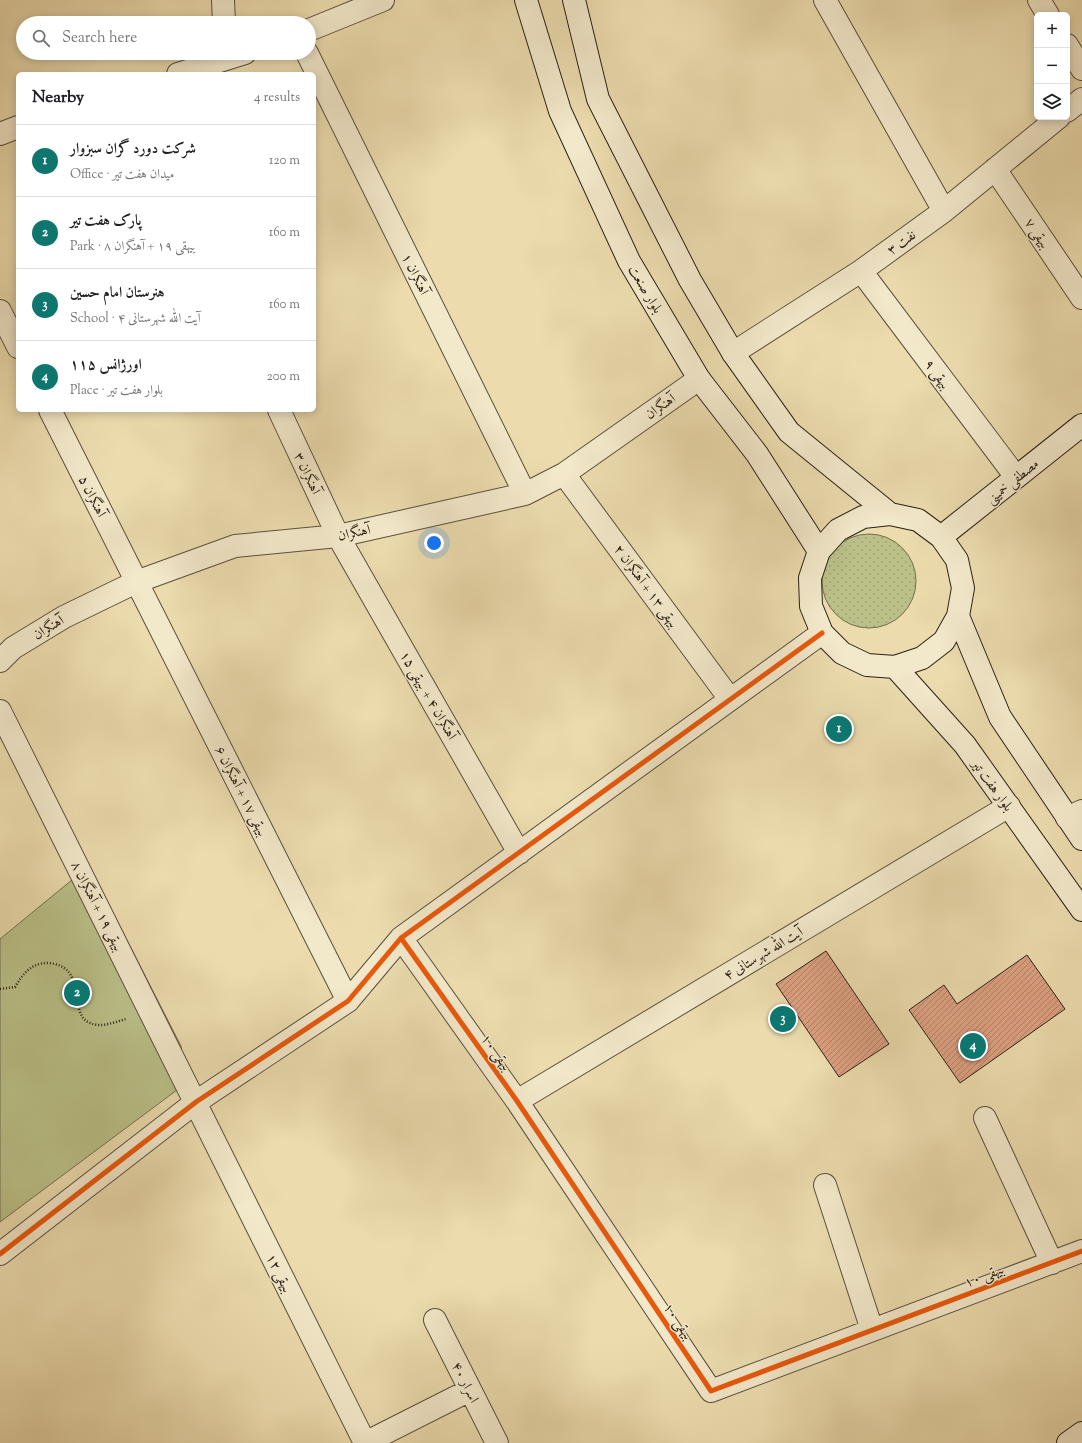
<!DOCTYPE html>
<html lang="en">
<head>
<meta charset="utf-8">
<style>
	body { margin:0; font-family:"Sorts Mill Goudy",Amiri,serif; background:#f2f2f2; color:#202124 }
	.controls { position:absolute; right:12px; top:12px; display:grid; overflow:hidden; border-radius:6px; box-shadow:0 2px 10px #0003 }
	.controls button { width:36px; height:36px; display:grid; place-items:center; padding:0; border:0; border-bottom:1px solid #e0e0e0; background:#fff; color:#202124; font:20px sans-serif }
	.you { position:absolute; left:434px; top:543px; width:14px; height:14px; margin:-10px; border:3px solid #fff; border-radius:50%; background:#1a73e8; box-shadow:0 0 0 6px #1a73e833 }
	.badge { display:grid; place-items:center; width:26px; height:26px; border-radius:50%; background:#0f766e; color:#fff; font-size:13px; font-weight:700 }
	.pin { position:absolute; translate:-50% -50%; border:2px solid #fff; box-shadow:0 1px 4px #0006 }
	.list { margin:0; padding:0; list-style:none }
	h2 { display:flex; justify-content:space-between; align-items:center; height:52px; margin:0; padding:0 16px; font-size:17px }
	h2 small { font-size:13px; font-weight:400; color:#757577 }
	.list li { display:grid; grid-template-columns:26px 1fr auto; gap:12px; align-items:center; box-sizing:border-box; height:72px; padding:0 16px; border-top:1px solid #e0e0e0 }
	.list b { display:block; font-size:15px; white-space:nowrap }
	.list p { margin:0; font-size:13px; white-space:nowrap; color:#757577 }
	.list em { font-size:13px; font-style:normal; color:#757577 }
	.icon { flex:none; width:22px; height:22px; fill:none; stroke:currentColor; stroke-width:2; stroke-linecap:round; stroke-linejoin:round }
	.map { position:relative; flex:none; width:1082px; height:1443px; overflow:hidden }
	.search { position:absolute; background:#fff; box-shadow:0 2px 10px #0003; left:16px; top:16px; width:300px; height:44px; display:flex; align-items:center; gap:10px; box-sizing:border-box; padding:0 14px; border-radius:22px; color:#757577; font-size:15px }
	.panel { position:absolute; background:#fff; box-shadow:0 2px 10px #0003; left:16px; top:72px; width:300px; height:340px; border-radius:6px }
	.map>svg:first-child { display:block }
</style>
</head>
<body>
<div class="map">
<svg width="1082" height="1443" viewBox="0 0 1082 1443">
	<defs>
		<pattern id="grass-dots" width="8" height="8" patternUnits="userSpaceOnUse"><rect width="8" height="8" fill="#bac088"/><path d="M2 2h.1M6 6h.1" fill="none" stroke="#a0a575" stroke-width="1.8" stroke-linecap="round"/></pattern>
		<pattern id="building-hatch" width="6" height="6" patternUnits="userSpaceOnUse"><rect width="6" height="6" fill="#dca081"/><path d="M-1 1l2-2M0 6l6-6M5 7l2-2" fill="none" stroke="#b38269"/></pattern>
	</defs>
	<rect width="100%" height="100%" fill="#ebdbad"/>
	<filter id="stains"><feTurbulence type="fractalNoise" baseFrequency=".005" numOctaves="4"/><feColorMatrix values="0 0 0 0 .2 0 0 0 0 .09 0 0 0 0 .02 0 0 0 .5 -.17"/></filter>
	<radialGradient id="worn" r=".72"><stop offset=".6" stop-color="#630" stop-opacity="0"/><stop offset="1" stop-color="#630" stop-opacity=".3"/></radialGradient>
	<path fill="url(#grass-dots)" stroke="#727050" d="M822 581a47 47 0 1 1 94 0a47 47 0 1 1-94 0Z"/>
	<path fill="#bac088" stroke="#727050" d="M89,866L181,1046L185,1084L0,1222V939Z"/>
	<path fill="url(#building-hatch)" stroke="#2b2117" d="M826,951L889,1044L839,1077L776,984Z
		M1027,955L1065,1009L960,1083L909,1010L944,985L957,1004Z"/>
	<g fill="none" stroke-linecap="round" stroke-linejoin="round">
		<defs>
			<path id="minor" d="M223,0L224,23
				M825,0L944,211
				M1039,0L1048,15
				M309,30L383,0
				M1067,45L1082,69
				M307,53L525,494
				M178,74L245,53
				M1067,111L1082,99
				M0,134L18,127
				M995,169L1082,298
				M861,271L1016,477
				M0,311L18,347
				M733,353L861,271L944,211L1059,117
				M50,410L348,1001
				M279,410L338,536L519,853
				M564,474L730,699
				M0,661L13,648L64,617L136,582L235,546L338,536L525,494L564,474L699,379
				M0,711L365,1443
				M1067,818L1082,811
				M401,938L517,1101L711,1391L1082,1251
				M517,1101L1009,806
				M985,1118L1052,1263
				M825,1185L872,1330
				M0,1254L196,1102L348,1001L401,938L822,633
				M435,1320L497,1443
				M365,1443L470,1390"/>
			<path id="secondary" d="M526,0L560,111L629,261L699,379L757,454L819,551
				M574,0L598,99L690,280L733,353L789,432L890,514L918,520L941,537L957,560L963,588L958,616L944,641L922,658L895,667L867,665L842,653L822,633L811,606L810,578L819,551L838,530L863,517L890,514
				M941,537L1082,425
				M958,616L1000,717L1082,839
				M895,667L965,745L1082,910
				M1068,1443L1082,1433"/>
		</defs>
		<use href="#minor" stroke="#5b503c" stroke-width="24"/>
		<use href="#secondary" stroke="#2b2117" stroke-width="24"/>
		<path stroke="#2b2117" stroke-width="2.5" stroke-dasharray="1 2" stroke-linecap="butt" d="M0,989L15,987C22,975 31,963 47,963C89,965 68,1012 88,1022C101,1029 114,1022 126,1019"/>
		<use href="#minor" stroke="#f2e8ca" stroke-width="22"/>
		<use href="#secondary" stroke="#f2e8ca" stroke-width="22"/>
		<defs>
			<path id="cycleway" d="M401,938L517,1101L711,1391L1082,1251
				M0,1254L196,1102L348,1001L401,938L822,633"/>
		</defs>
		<use href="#cycleway" stroke="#f2e8ca" stroke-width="8"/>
		<use href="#cycleway" stroke="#e8590c" stroke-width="5"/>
	</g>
	<g text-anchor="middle" stroke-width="3" stroke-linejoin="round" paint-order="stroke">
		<g font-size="14" fill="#2b2117" stroke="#f2e8ca">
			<text transform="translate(1038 233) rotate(56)" y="5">بیهقی ۷</text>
			<text transform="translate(901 242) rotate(-36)" y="5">نفت ۳</text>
			<text transform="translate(416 274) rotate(64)" y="5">آهنگران ۱</text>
			<text transform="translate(646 289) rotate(59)" y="5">بلوار صنعت</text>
			<text transform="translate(938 374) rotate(53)" y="5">بیهقی ۹</text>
			<text transform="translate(660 406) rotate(-35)" y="5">آهنگران</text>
			<text transform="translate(308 473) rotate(65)" y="5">آهنگران ۳</text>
			<text transform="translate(1012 481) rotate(-39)" y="5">مصطفی خمینی</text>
			<text transform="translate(93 496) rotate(63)" y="5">آهنگران ۵</text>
			<text transform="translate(354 532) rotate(-12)" y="5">آهنگران</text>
			<text transform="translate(647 586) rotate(54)" y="5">بیهقی ۱۳ + آهنگران ۲</text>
			<text transform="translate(48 627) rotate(-31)" y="5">آهنگران</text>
			<text transform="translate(429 695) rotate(60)" y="5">آهنگران ۴ + بیهقی ۱۵</text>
			<text transform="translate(993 785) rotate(54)" y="5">بلوار هفت تیر</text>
			<text transform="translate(242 791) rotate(63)" y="5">بیهقی ۱۷ + آهنگران ۶</text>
			<text transform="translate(98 906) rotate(63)" y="5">بیهقی ۱۹ + آهنگران ۸</text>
			<text transform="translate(763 953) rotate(-31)" y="5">آیت الله شهرستانی ۴</text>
			<text transform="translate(497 1052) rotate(54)" y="5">بیهقی ۱۰</text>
			<text transform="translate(280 1273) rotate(64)" y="5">بیهقی ۱۲</text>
			<text transform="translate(984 1275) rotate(-21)" y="5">بیهقی ۱۰</text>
			<text transform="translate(679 1321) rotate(56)" y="5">بیهقی ۱۰</text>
			<text transform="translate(466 1382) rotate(63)" y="5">اسرار ۴۰</text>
		</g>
	</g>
	<rect width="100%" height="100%" filter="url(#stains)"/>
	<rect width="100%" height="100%" fill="url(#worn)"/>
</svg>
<div class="controls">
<button>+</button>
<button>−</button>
<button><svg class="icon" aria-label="layers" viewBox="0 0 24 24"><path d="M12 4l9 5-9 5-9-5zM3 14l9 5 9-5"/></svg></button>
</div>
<div class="you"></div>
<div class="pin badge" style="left:839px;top:729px">1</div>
<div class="pin badge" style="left:77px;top:993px">2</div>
<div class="pin badge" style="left:783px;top:1019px">3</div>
<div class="pin badge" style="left:973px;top:1046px">4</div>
<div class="search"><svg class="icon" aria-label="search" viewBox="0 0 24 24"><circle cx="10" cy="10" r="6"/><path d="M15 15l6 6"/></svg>Search here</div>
<section class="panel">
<h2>Nearby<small>4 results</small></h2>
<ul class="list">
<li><span class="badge">1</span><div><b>شرکت دورد گران سبزوار</b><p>Office · میدان هفت تیر</p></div><em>120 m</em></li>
<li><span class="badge">2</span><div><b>پارک هفت تیر</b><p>Park · بیهقی ۱۹ + آهنگران ۸</p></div><em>160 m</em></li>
<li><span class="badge">3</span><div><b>هنرستان امام حسین</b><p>School · آیت الله شهرستانی ۴</p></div><em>160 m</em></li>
<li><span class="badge">4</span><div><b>اورژانس ۱۱۵</b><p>Place · بلوار هفت تیر</p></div><em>200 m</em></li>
</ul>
</section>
</div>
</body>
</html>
